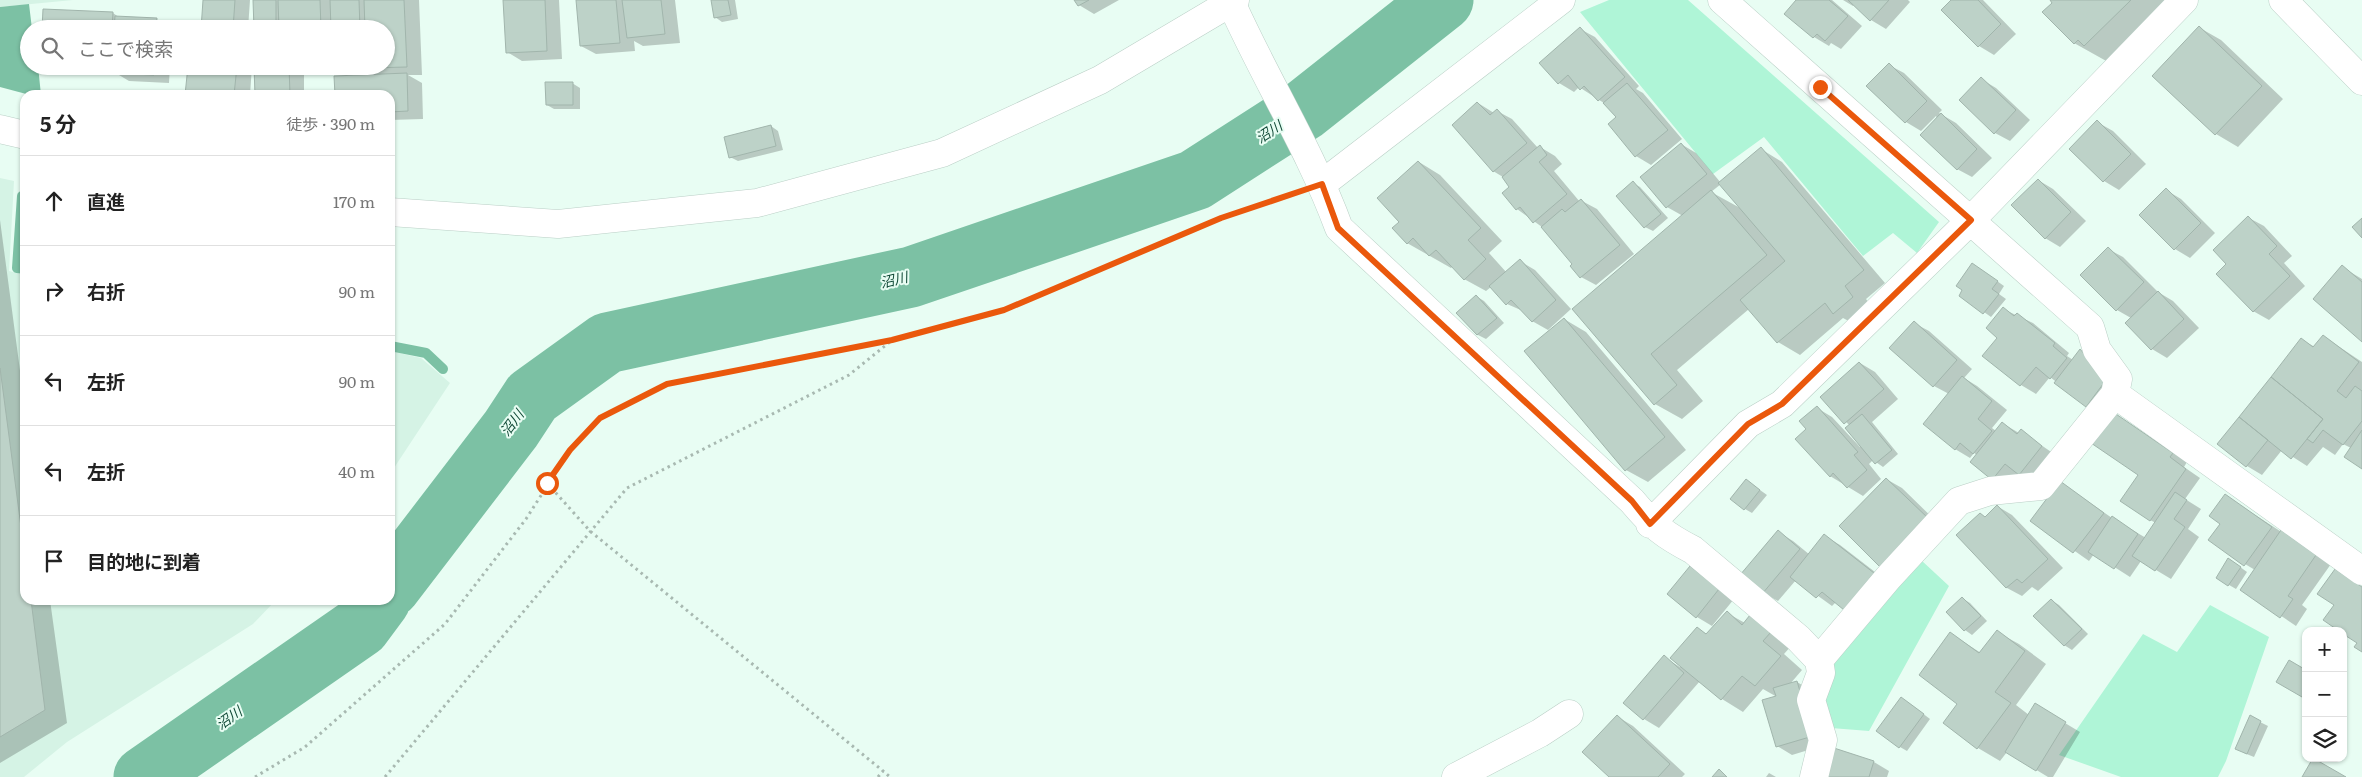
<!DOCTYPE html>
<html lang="ja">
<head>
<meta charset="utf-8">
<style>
	body { margin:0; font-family:Literata,"Noto Sans JP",serif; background:#f2f2f2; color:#222 }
	.controls { position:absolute; right:15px; bottom:15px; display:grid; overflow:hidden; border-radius:10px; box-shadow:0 1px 4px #0004 }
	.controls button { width:45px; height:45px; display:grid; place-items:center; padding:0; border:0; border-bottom:1px solid #e0e0e0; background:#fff; color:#222; font:25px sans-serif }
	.stop { position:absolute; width:15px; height:15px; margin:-11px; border:4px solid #ea580c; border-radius:50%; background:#fff }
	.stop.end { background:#ea580c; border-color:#fff; box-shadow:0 1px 5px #0008 }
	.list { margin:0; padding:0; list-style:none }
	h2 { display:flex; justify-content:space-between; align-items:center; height:65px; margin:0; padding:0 20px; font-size:21px }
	h2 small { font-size:16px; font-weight:400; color:#767676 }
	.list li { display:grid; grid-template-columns:32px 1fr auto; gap:15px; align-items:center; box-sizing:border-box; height:90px; padding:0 20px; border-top:1px solid #e0e0e0 }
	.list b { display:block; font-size:19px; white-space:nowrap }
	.list em { font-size:16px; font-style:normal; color:#767676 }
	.icon { flex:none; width:28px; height:28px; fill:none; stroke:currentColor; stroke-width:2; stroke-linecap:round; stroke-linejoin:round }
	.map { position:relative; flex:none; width:2362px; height:777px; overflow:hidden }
	.search { position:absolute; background:#fff; box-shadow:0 1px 4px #0004; left:20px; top:20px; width:375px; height:55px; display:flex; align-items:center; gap:12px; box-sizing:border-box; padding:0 18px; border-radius:28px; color:#767676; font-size:19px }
	.panel { position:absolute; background:#fff; box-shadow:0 1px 4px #0004; left:20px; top:90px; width:375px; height:515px; border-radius:15px }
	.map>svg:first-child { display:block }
</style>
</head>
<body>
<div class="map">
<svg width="2362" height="777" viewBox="0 0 2362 777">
	<rect width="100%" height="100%" fill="#e8fdf3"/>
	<path fill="#d5f3e5" d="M0,0H73L0,7Z
		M0,178L14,181L9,271L25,275V600H276L253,624L67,742L24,777H0Z
		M390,351L421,358L450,383L390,474Z"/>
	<path fill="#aff5d7" d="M1609,0H1688L1939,222L1917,253L1893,233L1863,256L1764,137L1713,174L1580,12Z
		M1921,560L1949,586L1869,731L1831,728L1824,707L1835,655Z
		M2210,605L2269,637L2226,761L2218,777H2121L2059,755L2143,634L2177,652Z"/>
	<path fill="#7cc1a4" d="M29,4L32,29H29V66H38L41,95H30L0,87V7Z"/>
	<path fill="#0003" fill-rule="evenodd" d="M204,0H250L248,29H203Z
		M255,0H419L422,75H408L422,83L423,119L390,120V95H336L361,76L360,74H349L335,66H386V29H255Z
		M505,0H559L562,59L522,61L507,52Z
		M577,0H675L680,43L643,46L634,41L635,51L596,54L581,46Z
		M712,0H735L738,19L722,22L715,17Z
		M1076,0H1119L1094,14L1079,5Z
		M1798,0H1832L1862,26L1841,49L1831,43L1829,46L1814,37Z
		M1843,0H1908L1910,2L1886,29L1871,20L1854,4L1853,6Z
		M1953,0H1983L2016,34L1994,55L1979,46Z
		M2051,0H2185L2108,62L2074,43Z
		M113,13L120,18L156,19L171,29H43Z
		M2200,28L2221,40L2283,99L2238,147L2216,134Z
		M1580,29L1595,37L1639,86L1636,89L1643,93L1682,139L1651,165L1636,156L1609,124L1618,117L1607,105L1579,87L1574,92L1559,83Z
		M1889,65L1904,73L1942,110L1939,113L1956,123L1992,158L1972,177L1957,169L1936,116L1921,131L1906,122L1868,86Z
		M114,66H170L169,83L129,81L114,72Z
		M189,66H252L250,95H186Z
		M256,66H304V95H256Z
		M1981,79L1996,88L2030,120L2010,141L1995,133Z
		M572,83L580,88V109H554L547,105Z
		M1478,103L1494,113L1497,111L1512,119L1538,148L1540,147L1555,156L1562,164L1554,171L1580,202L1582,201L1597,209L1634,254L1596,285L1581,277L1574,264L1542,227L1517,209L1511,187L1503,177L1493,171Z
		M2097,122L2113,131L2146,164L2119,190L2104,181Z
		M771,126L778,131L783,150L738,161L730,157Z
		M1681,144L1696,153L1721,183L1761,149L1782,162L1885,283L1866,299L1874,310L1856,325L1843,318L1800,355L1778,342L1749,309L1677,370L1703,401L1682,419L1655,404L1573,309L1683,216L1667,207ZM1721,184L1742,209L1711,192Z
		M1419,162L1440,175L1502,241L1489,253L1507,273L1520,261L1535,270L1571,309L1548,330L1532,321L1523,311L1507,304L1491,287L1486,291L1464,279L1453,266L1451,268L1407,243L1401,222Z
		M2038,180L2053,189L2086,221L2060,247L2045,238Z
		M1633,183L1640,187L1668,218L1653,231L1645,227Z
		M2166,190L2181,199L2215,233L2190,258L2175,249L2140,215Z
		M2249,218L2264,226L2292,256L2284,263L2305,286L2269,320L2253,311L2228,264Z
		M0,220L25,408V600H50L67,723L0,763Z
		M2108,249L2123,257L2158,292L2173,301L2199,328L2167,358L2152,349L2131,318L2117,310Z
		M2342,267L2362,279V339Z
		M1980,269L2004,286L1999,294L2006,299L1991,317L1960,295Z
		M1476,296L1484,301L1504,323L1486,339L1478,335L1458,313Z
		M2003,309L2033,323L2069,353L2067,356L2073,360L2080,351L2095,360L2121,389L2102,414L2087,406L2050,377L2036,394L2021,385L1984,356L1999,338Z
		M1564,319L1586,332L1686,450L1648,482L1626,470Z
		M1914,323L1929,331L1972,369L1964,378L1977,386L2007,410L1992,428L1996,431L2002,423L2019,433L2021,431L2057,456L2035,483L2019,474L2008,487L1993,479L1977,455L1974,453L1970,458L1955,449L1949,394L1934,386L1891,348Z
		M2323,336L2362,362V468L2351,448L2343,444L2335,455L2323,447L2307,466L2282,450L2262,475L2247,466L2219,443L2302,340L2315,347Z
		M1860,363L1875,372L1898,399L1872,422L1898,454L1883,467L1873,460L1869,464L1881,479L1863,496L1830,476L1808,429L1817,408L1832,417L1860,447L1861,446L1850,426L1822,397Z
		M2113,413L2187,462L2184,467L2200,478L2185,499L2201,509L2188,529L2199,537L2171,579L2141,561L2130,577L2094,554L2089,561L2032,521L2060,482L2112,518L2146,538L2156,523L2150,520L2139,475Z
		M1886,479L1902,488L1943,528L1897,575Z
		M1746,480L1767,495L1752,513L1745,509Z
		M2226,496L2331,564L2302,605L2307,609L2296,626L2241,589L2255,570L2245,564L2222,524Z
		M1997,506L2012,515L2063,568L2038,591L2032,587L2022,596L2007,588L1958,535L1986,518Z
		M1778,532L1793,541L1810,555L1825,536L1840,545L1888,582L1836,602L1832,606L1796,580L1778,601L1763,593Z
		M2236,564L2247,572L2236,589L2217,578Z
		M1690,568L1705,576L1734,599L1712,626L1697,617L1669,594Z
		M1962,598L1970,603L1987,621L1972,635L1965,630Z
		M2051,600L2059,605L2088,634L2072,650L2064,645Z
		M1727,613L1745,623L1750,617L1792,645L1784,654L1802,670L1790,684L1797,682L1812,691L1828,744L1792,755L1777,746V697L1763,689L1743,712L1722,699L1700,681L1659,728L1644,719L1625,703L1664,657L1680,667L1697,628L1708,635Z
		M1997,632L2019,644L2046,664L2016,705L2029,715L2050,714L2080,732L2053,777H2048L2007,752L2000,761L1978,748L1944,723L1959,703L1951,634L1981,653Z
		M1909,703L1930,719L1907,751L1900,747Z
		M1618,717L1633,726L1685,774L1682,777H1611Z
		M2260,722L2268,726L2254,757L2244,753Z
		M1874,762L1889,771L1887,777H1826Z
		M1769,773L1776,777H1766Z"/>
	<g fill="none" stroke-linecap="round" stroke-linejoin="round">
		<path stroke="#7cc1a4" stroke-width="10" d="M22,196L17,268L25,269
			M390,346L426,353L443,369"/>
		<path stroke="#7cc1a4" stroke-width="61" d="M390,587L511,429L532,397L607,343L911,277L1195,180L1304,110L1443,0
			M144,777L360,627L380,600"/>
	</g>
	<path fill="#bdd2c8" stroke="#a1b5ac" d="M203,0H235L233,29H201Z
		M253,0H276V29H254Z
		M278,0H320L321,29H279Z
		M330,0H359L360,29H331Z
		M364,0H404L407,67L366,68V66H386V29H365Z
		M503,0H545L547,51L506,53Z
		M576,0H616L620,43L580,46Z
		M622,0H661L665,34L627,38Z
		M711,0H728L731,15L714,18Z
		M1074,0H1089L1078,6Z
		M1796,0H1829L1848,16L1825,41L1817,34L1813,38L1784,14Z
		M1848,0H1889L1870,21Z
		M1951,0H1978L2001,24L1978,47L1941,10Z
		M2050,0H2131L2084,46L2078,40L2074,44L2042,12L2052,3Z
		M43,9L113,12L112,29H42Z
		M115,16L157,18L156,29H114Z
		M2199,26L2262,86L2215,135L2152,76Z
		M1580,27L1625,77L1598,101L1584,86L1580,90L1568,75L1558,84L1539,63Z
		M1889,63L1927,101L1905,123L1866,86Z
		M113,66H154V75L112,73Z
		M188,66H237L234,95H185Z
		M254,66H289L290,95H255Z
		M407,73L408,111L390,112V95H335L334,76Z
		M1981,77L2016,110L1994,134L1959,100Z
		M545,82H573V105H546Z
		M1627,83L1668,130L1635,157L1608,124L1616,117L1603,103Z
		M1477,102L1490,115L1497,109L1527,143L1493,172L1452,125Z
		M1941,113L1977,149L1957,170L1920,135Z
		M2097,120L2131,154L2103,182L2069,149Z
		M771,125L776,146L729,158L724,137Z
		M1681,143L1707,174L1666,208L1640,177Z
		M1540,145L1547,155L1539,162L1567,194L1533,223L1520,207L1516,210L1502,193L1509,187L1502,177Z
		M1761,147L1864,270L1845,286L1853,297L1833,314L1825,303L1777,343L1740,300L1785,261L1718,183Z
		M1418,161L1481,228L1468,240L1486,259L1464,280L1436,250L1429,256L1413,238L1407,244L1392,228L1399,222L1377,198Z
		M2038,179L2071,212L2045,239L2011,205Z
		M1633,181L1661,214L1644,228L1616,196Z
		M2166,188L2201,223L2174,250L2139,215Z
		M1711,190L1767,255L1651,354L1677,385L1654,405L1572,309Z
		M1581,199L1620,245L1580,278L1570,266L1572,264L1541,227L1562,209L1565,212Z
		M2248,216L2277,246L2269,254L2290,276L2253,312L2216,274L2226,264L2213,250Z
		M2362,218V238L2352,227Z
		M2108,247L2144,282L2116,311L2080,275Z
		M1520,259L1556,300L1532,322L1511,300L1506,305L1489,286Z
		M1972,263L1998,281L1992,289L1999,294L1983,314L1959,296L1962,290L1956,286Z
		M2342,265L2362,282V342L2313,299Z
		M2158,291L2184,319L2151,350L2125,323Z
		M1476,295L1497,318L1477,335L1456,313Z
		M2003,307L2014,316L2017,313L2055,343L2053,346L2067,358L2050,379L2036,367L2020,386L1982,356L1997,338L1986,328Z
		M1564,318L1665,437L1625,471L1524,351Z
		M1914,321L1957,360L1933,387L1889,348Z
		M2323,335L2359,362L2337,391L2346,398L2355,386L2362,391V421L2343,445L2323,430L2313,443L2307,439L2323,419L2271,377L2301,338L2313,347Z
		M2080,349L2106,380L2086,407L2054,383Z
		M1859,362L1884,389L1844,424L1820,397Z
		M0,368L25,557V600H31L45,710L0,737Z
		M1962,376L1992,401L1978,419L1992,431L1973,454L1960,443L1955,450L1923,424Z
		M2271,377L2323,419L2291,459L2239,417Z
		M1817,406L1858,452L1854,455L1867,470L1847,488L1833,473L1830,477L1795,439L1806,429L1799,421Z
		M2113,412L2173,453L2170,457L2186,469L2150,521L2120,501L2138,475L2091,443Z
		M1862,414L1892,450L1875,464L1845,428Z
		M2239,417L2268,440L2246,467L2217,444Z
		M2002,422L2017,434L2021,429L2042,446L2019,475L2005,464L1992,480L1970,462Z
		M2362,430V469L2344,457Z
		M1886,478L1929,519L1881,568L1839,526Z
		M1746,479L1760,490L1744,510L1730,499Z
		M2060,481L2104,513L2073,553L2030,521Z
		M2175,492L2187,500L2174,519L2185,527L2155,571L2132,556Z
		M2225,494L2272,527L2244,566L2208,540L2220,524L2209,516Z
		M1997,505L2048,559L2022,583L2017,579L2006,588L1956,535L1980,513L1985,517Z
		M2112,516L2138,534L2114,569L2088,552Z
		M1778,530L1800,549L1762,594L1740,575Z
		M2281,530L2316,555L2288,596L2293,599L2280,618L2240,590Z
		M1824,534L1874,573L1844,610L1822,592L1816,598L1790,577Z
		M2228,558L2241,567L2228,586L2216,578Z
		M1690,566L1719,589L1696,618L1667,594Z
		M2335,569L2362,587V652L2354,647L2357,643L2343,634V631H2339L2323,620L2334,605L2317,594Z
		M1962,597L1981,616L1964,631L1946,612Z
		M2051,599L2082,629L2064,646L2033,616Z
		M1727,611L1742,625L1750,615L1771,632L1763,641L1781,656L1755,686L1742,676L1721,700L1670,658L1697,627L1706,634Z
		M1997,630L2025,651L1995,692L2011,703L1977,749L1943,723L1957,704L1919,675L1950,632L1979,653Z
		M1664,655L1684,673L1643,720L1623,703Z
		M2289,660L2306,670V691L2302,697L2276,682Z
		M1797,681L1813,736L1776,747L1762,700L1776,696L1773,688Z
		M1901,697L1924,714L1899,748L1876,731Z
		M2035,703L2066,722L2036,771L2005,752Z
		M1617,715L1670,764L1658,777H1609L1582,752Z
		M2250,715L2261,721L2247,754L2235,749Z
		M1834,748L1874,761L1869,777H1825Z
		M2313,758L2346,777H2302Z
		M1719,769L1727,777H1712Z"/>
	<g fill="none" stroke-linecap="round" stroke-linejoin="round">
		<defs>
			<path id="street" d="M1230,0C1264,77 1310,149 1339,228L1632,501C1653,526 1664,535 1693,550L1798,638L1819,660L1821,673L1811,700L1823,740L1814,777
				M1722,0L2090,327L2097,350L2118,379L2115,394L2041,486L1990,491L1959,501L1888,578L1819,660
				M1322,184L1561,0
				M2115,394L2362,571
				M1650,524L1748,424L1782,404L1971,220L2184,0
				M1456,777L1540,733L1569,714"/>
			<path id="secondary" d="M2283,0L2362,81
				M0,129L25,135
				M390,212L558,224L757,203L942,153L1100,80L1235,0"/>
		</defs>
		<use href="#street" stroke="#bacfc6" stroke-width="29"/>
		<use href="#secondary" stroke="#bacfc6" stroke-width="29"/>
		<path stroke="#a8b9b1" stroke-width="3" stroke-dasharray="2.5 4" stroke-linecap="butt" d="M547,483L590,531L883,771
			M255,777L305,747L445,624L526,519L570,450L600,418L667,384L892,340L1004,310L1221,218L1292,194
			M385,777L627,488L849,375L891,341
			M878,777L883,771L890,777"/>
		<use href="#street" stroke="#fff" stroke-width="28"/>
		<use href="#secondary" stroke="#fff" stroke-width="28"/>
	</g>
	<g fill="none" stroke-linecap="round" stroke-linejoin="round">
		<path stroke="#ea580c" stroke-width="6" d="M547,483L570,450L600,418L667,384L892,340L1004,310L1221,218L1322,184L1338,228L1632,501L1650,524L1748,424L1782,404L1971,220L1820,87"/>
	</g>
	<g text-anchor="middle" stroke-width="4" stroke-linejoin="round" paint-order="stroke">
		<g font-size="14" font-style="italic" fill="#114a37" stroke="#e8fdf3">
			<text transform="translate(1269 132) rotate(-33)" y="5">沼川</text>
			<text transform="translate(894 280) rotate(-13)" y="5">沼川</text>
			<text transform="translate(512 423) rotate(-53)" y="5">沼川</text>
			<text transform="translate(229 718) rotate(-35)" y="5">沼川</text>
		</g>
	</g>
</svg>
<div class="controls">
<button>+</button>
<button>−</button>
<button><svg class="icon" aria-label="layers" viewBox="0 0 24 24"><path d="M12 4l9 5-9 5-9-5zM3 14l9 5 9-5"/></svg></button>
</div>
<div class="stop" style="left:547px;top:483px"></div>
<div class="stop end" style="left:1820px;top:87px"></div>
<div class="search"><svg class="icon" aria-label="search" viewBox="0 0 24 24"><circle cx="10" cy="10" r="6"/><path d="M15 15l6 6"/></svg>ここで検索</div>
<section class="panel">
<h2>5 分<small>徒歩 · 390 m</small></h2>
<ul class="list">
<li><svg class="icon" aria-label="ahead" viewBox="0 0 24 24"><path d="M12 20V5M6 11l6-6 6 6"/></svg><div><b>直進</b></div><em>170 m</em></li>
<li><svg class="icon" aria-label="right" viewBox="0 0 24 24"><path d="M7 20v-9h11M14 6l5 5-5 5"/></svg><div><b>右折</b></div><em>90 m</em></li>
<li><svg class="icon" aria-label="left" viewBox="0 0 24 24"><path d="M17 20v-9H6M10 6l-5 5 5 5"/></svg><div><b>左折</b></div><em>90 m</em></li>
<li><svg class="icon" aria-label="left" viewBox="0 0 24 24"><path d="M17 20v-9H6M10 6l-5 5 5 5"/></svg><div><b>左折</b></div><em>40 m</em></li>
<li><svg class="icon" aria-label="arrive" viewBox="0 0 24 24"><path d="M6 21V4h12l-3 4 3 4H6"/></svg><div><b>目的地に到着</b></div></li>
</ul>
</section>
</div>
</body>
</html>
